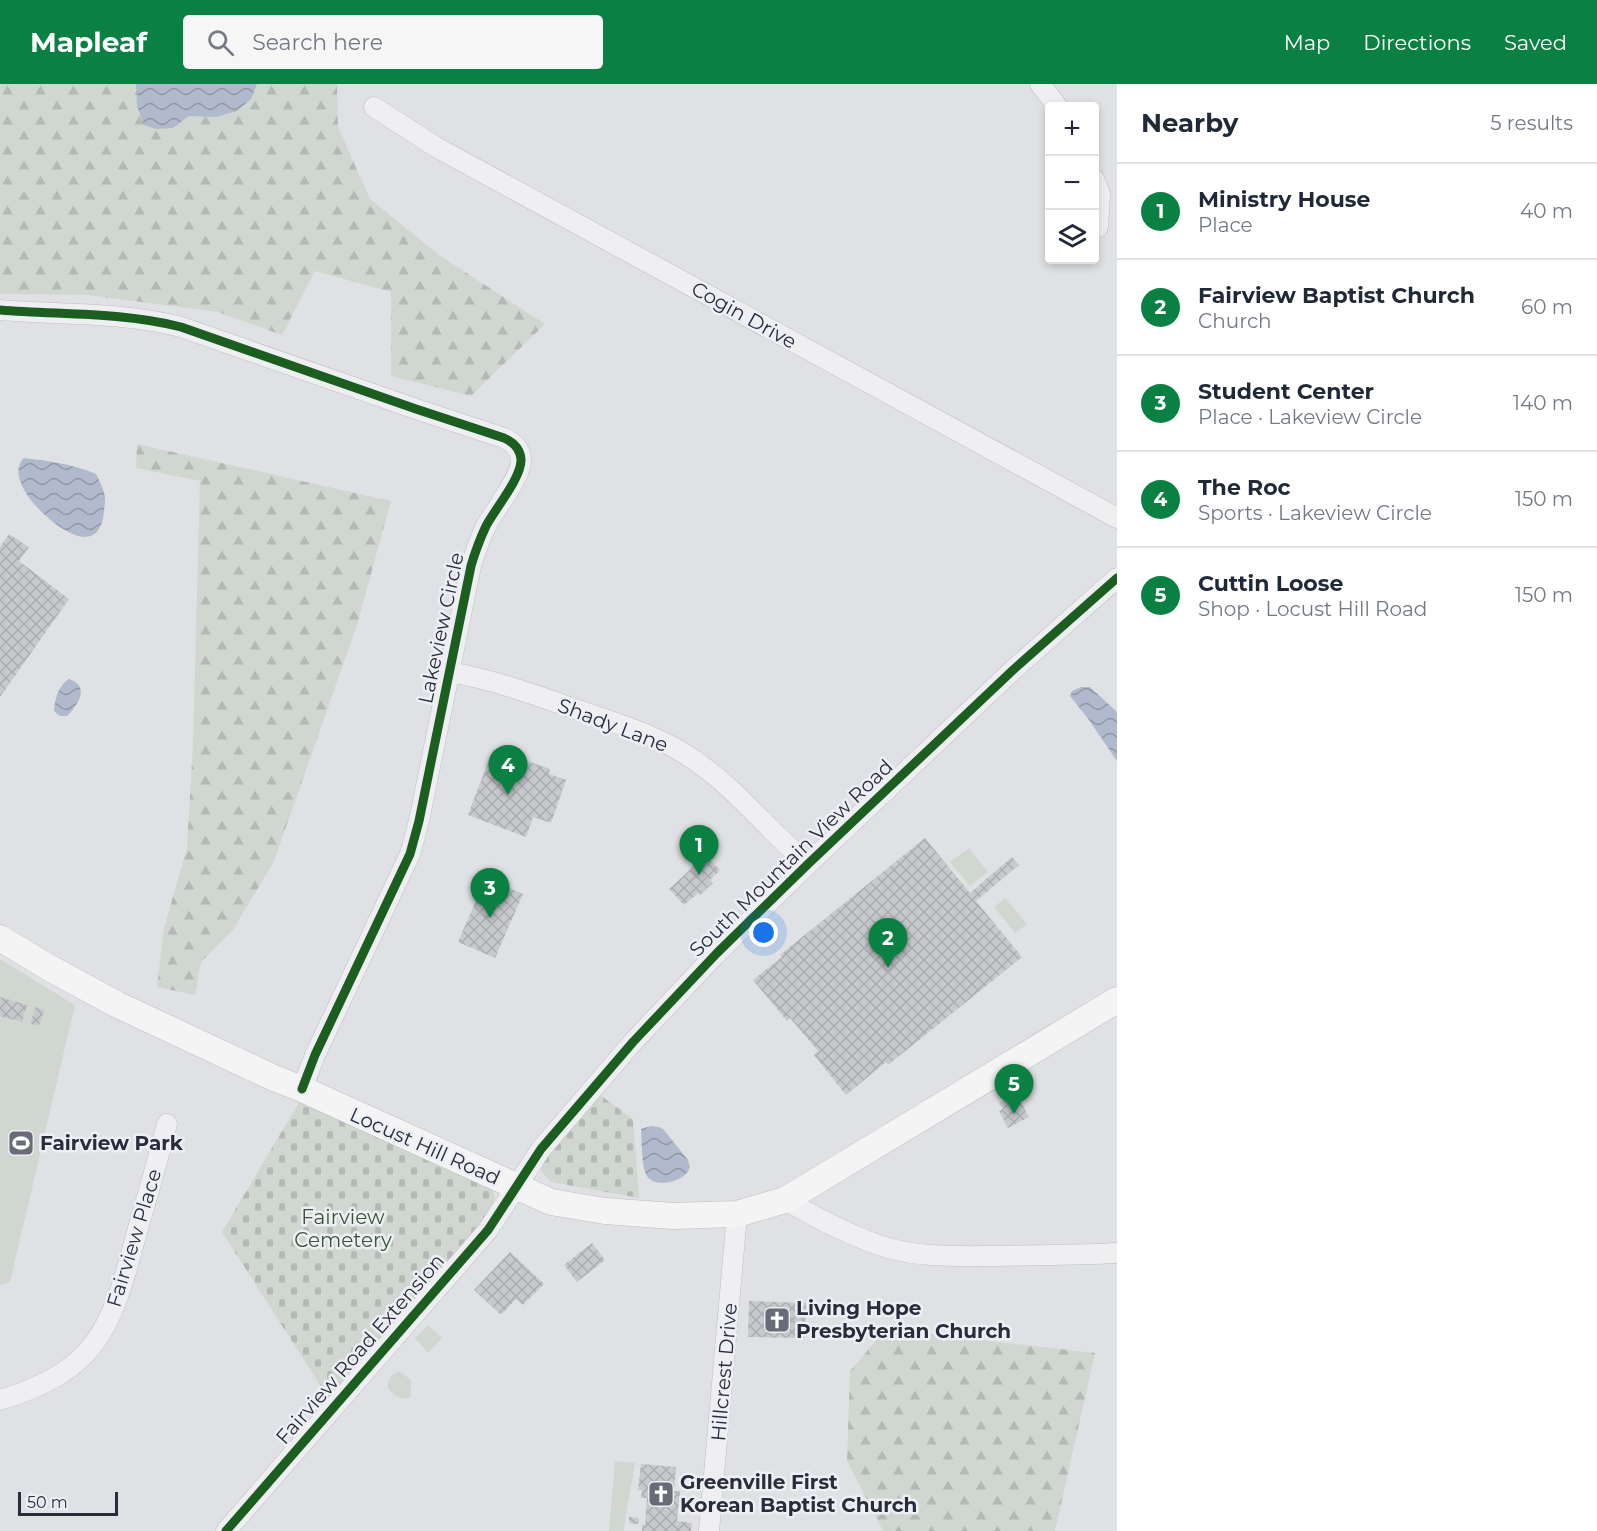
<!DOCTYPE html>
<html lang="en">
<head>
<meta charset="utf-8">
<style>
	body { margin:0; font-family:Montserrat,sans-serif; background:#f6f6f7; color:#1f2937 }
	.controls { position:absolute; right:18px; top:18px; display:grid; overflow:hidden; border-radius:6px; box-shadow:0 3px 9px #0003 }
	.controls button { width:54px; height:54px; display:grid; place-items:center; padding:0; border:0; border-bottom:2px solid #e0e1e3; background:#fff; color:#1f2937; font:30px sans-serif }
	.scale { position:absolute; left:18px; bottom:15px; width:100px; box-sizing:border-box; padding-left:6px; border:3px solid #292d3b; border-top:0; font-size:16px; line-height:21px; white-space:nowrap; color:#292d3b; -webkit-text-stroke:4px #edeff4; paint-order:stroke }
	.you { position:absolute; left:764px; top:849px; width:21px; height:21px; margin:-15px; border:4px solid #fff; border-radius:50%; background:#1a73e8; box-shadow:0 0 0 9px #1a73e833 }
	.badge { display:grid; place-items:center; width:39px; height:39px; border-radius:50%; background:#0b8043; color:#fff; font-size:20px; font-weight:700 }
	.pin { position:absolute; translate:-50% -50px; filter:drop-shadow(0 2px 3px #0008) }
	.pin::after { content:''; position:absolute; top:32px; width:21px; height:18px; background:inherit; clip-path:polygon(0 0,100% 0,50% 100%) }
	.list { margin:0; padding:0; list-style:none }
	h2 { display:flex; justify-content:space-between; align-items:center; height:78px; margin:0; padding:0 24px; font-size:26px }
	h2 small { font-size:20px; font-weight:400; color:#747a83 }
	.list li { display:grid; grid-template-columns:39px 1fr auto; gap:18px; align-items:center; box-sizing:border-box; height:96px; padding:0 24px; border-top:2px solid #e0e1e3 }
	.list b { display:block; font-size:22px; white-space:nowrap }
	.list p { margin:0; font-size:20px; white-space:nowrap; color:#747a83 }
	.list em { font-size:20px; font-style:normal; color:#747a83 }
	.icon { flex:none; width:33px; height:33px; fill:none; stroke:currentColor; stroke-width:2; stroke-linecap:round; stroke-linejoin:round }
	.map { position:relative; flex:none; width:1117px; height:1447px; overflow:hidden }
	header { display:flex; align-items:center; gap:36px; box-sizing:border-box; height:84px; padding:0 30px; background:#0b8043; color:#fff }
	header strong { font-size:28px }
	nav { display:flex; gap:33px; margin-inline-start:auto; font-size:21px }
	.search { width:420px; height:54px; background:#f6f6f7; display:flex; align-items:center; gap:15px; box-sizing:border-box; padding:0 21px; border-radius:6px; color:#747a83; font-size:22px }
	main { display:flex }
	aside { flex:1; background:#fff }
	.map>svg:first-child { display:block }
</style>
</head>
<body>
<header>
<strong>Mapleaf</strong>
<div class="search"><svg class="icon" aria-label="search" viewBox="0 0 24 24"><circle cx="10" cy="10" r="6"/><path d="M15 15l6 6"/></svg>Search here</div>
<nav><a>Map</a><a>Directions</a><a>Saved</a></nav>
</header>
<main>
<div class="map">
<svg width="1117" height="1447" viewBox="0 0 1117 1447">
	<defs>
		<pattern id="forest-firs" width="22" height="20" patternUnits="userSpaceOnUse" patternTransform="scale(1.5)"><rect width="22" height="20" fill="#d0d7d0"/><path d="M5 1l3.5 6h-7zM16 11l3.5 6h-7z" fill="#b3b9b4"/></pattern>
		<pattern id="cemetery-stones" width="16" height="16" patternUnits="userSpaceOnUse" patternTransform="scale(1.5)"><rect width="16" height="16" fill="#d0d7d0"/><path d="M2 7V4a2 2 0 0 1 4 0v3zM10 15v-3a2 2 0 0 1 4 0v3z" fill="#b3b9b4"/></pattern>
		<pattern id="water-waves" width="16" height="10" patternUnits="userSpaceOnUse" patternTransform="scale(1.5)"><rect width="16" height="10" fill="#b1bacc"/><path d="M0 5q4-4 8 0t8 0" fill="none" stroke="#9098a7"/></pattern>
		<pattern id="building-cross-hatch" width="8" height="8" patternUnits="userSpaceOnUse" patternTransform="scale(1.5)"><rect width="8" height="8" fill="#c8c9cc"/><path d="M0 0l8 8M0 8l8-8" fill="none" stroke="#acadb0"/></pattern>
	</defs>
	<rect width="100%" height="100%" fill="#e0e1e4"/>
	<path fill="url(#forest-firs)" d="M0,0H337L338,43L370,115L439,171L545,240L471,312L391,292V208L315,187L282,251L218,228L88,211L0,210Z
		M137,360L391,417L357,541L274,777L233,846L201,878L195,911L157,903L164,844L187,764L193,659L200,397L136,384Z
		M886,1245L1095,1269L1055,1447H883L847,1377L850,1287Z"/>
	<path fill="url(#cemetery-stones)" d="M600,1011L633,1035L639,1114L551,1098L541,1087C549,1056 579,1033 600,1011Z
		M300,1017L488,1098L495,1112L491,1130L329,1315L222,1148Z"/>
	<path fill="#d0d7d0" d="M969,764L988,788L970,802L950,778Z
		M1005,814L1027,840L1015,849L994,823Z
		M0,875L75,921L10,1198L0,1201Z
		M428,1241L442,1254L428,1269L415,1254Z
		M399,1287L411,1296V1313C401,1318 395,1311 388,1305V1297L393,1290Z
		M615,1377L635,1379C632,1402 626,1424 624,1447H609Z"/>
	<path fill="url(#water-waves)" d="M136,0H257L251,15L237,27L216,33L189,32L173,44L156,45L144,41L137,22Z
		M24,374C49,377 73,380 96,390C107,412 106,411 103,435C101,444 95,453 85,453C59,453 0,396 24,374Z
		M69,595C90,602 79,620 67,632H60L54,627C55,614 58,602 69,595Z
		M1081,603H1090L1117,628V677L1089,636L1070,612L1072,607Z
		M651,1042L659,1043L664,1046L688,1076L690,1083C686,1098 655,1105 647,1092C641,1083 642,1056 641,1045Z"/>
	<path fill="url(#building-cross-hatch)" d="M9,450L29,463L19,477L69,515L0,613V463Z
		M493,665L550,685L549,690L566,696L551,739L533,733L526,753L468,731Z
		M925,754L970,809L1012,773L1019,781L976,817L1022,873L888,981L886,978L846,1011L814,971L818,967L790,934L787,937L753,896L782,873L780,871Z
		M692,757L720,786L710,796L713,799L700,811L698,809L684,821L669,805L694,782L681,767Z
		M486,794L523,810L495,874L458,858Z
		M0,913L27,921L22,938L0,932Z
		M36,923L44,926L39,942L30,940Z
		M1013,1011L1016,1016L1019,1015L1029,1033L1008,1044L999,1027L1003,1025L999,1019Z
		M592,1159L605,1176L577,1198L564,1181Z
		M510,1168L544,1200L523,1221L516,1215L501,1231L474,1206Z
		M749,1217L806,1219L805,1254L748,1253Z
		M641,1380L676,1383L674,1407H680L677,1437L692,1439L691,1447H642V1440L645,1441L647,1414H641L642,1406H638Z
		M629,1433L639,1434L638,1440L629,1439Z"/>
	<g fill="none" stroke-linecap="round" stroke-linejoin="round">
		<defs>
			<path id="minor" d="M1040,0L1057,22
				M374,23L436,63L1117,434
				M1094,95L1100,110L1098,143
				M0,226C60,231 122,228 181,243L416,325L504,354C513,358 520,364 521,375C522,393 495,425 486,442C480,455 475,468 471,482L419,737L410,770L315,971L302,1005
				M450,588C495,596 538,612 581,627C622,641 666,654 701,681C740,709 771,749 808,780
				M785,1116C818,1135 852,1153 888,1164C924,1174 961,1172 998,1172C1038,1171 1077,1171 1117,1169
				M0,1316C96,1287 111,1246 135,1155C146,1117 157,1079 167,1040
				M226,1447L488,1146L541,1065L633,958L717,869L808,780L1013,586L1117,494
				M709,1447L737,1130"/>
			<path id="major" d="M0,854L48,883L116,920L274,994L302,1005L551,1118L605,1127L673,1132L737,1130L785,1116L1117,916"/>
		</defs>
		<use href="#minor" stroke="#bebfc2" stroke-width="21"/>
		<use href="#major" stroke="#bdbec1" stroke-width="27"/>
		<use href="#minor" stroke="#efeff1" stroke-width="20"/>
		<use href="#major" stroke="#f4f4f5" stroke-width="26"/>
		<defs>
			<path id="cycleway" d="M0,226C60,231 122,228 181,243L416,325L504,354C513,358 520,364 521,375C522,393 495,425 486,442C480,455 475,468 471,482L419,737L410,770L315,971L302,1005
				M226,1447L488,1146L541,1065L633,958L717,869L808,780L1013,586L1117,494"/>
		</defs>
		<use href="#cycleway" stroke="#edeff4" stroke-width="13"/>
		<use href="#cycleway" stroke="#1b5e20" stroke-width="9"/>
	</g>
	<defs>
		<symbol id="stadium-square" viewBox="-11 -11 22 22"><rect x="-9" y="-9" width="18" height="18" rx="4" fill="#696c76" stroke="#edeff4"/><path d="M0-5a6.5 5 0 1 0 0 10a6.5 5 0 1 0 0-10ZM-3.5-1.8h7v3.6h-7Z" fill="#fff"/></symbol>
		<symbol id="church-square" viewBox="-11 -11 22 22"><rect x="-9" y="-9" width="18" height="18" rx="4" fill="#696c76" stroke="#edeff4"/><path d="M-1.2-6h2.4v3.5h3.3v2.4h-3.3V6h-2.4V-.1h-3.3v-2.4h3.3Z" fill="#fff"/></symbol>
	</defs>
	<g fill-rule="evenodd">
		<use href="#stadium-square" x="6" y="1044" width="30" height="30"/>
		<use href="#church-square" x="762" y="1221" width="30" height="30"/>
		<use href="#church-square" x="646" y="1395" width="30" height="30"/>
	</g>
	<g text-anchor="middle" stroke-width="5" stroke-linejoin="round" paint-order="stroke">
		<g font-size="20" fill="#292d3b" stroke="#edeff4">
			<text transform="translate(744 231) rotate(29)" y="7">Cogin Drive</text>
			<text transform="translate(441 544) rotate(-78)" y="7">Lakeview Circle</text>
			<text transform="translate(613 641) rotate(21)" y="7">Shady Lane</text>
			<text transform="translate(791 774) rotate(-44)" y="7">South Mountain View Road</text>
			<text transform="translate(425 1062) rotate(24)" y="7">Locust Hill Road</text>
			<text transform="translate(134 1154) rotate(-73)" y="7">Fairview Place</text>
			<text transform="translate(360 1265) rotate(-49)" y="7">Fairview Road Extension</text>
			<text transform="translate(724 1288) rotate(-85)" y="7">Hillcrest Drive</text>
		</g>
		<g font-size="20" font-weight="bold" fill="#292d3b" stroke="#edeff4" text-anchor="start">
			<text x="40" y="1066">Fairview Park</text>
			<text x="796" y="1231">Living Hope<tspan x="796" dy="23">Presbyterian Church</tspan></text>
			<text x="680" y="1405">Greenville First<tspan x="680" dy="23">Korean Baptist Church</tspan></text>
		</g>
		<g font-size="20" fill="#395538" stroke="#edeff4">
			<text x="343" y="1140">Fairview<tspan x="343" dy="23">Cemetery</tspan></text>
		</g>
	</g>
</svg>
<div class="controls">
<button>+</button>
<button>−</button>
<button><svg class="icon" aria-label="layers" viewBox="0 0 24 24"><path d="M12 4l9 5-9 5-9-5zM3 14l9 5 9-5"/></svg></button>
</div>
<div class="scale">50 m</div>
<div class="you"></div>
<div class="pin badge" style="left:699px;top:791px">1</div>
<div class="pin badge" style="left:888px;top:884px">2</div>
<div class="pin badge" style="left:490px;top:834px">3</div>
<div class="pin badge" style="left:508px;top:711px">4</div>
<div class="pin badge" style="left:1014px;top:1030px">5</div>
</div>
<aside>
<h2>Nearby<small>5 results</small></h2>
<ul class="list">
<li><span class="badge">1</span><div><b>Ministry House</b><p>Place</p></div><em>40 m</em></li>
<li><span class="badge">2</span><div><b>Fairview Baptist Church</b><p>Church</p></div><em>60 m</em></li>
<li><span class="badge">3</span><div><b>Student Center</b><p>Place · Lakeview Circle</p></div><em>140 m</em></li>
<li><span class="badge">4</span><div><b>The Roc</b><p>Sports · Lakeview Circle</p></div><em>150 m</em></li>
<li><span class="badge">5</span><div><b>Cuttin Loose</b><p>Shop · Locust Hill Road</p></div><em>150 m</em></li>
</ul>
</aside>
</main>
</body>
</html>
